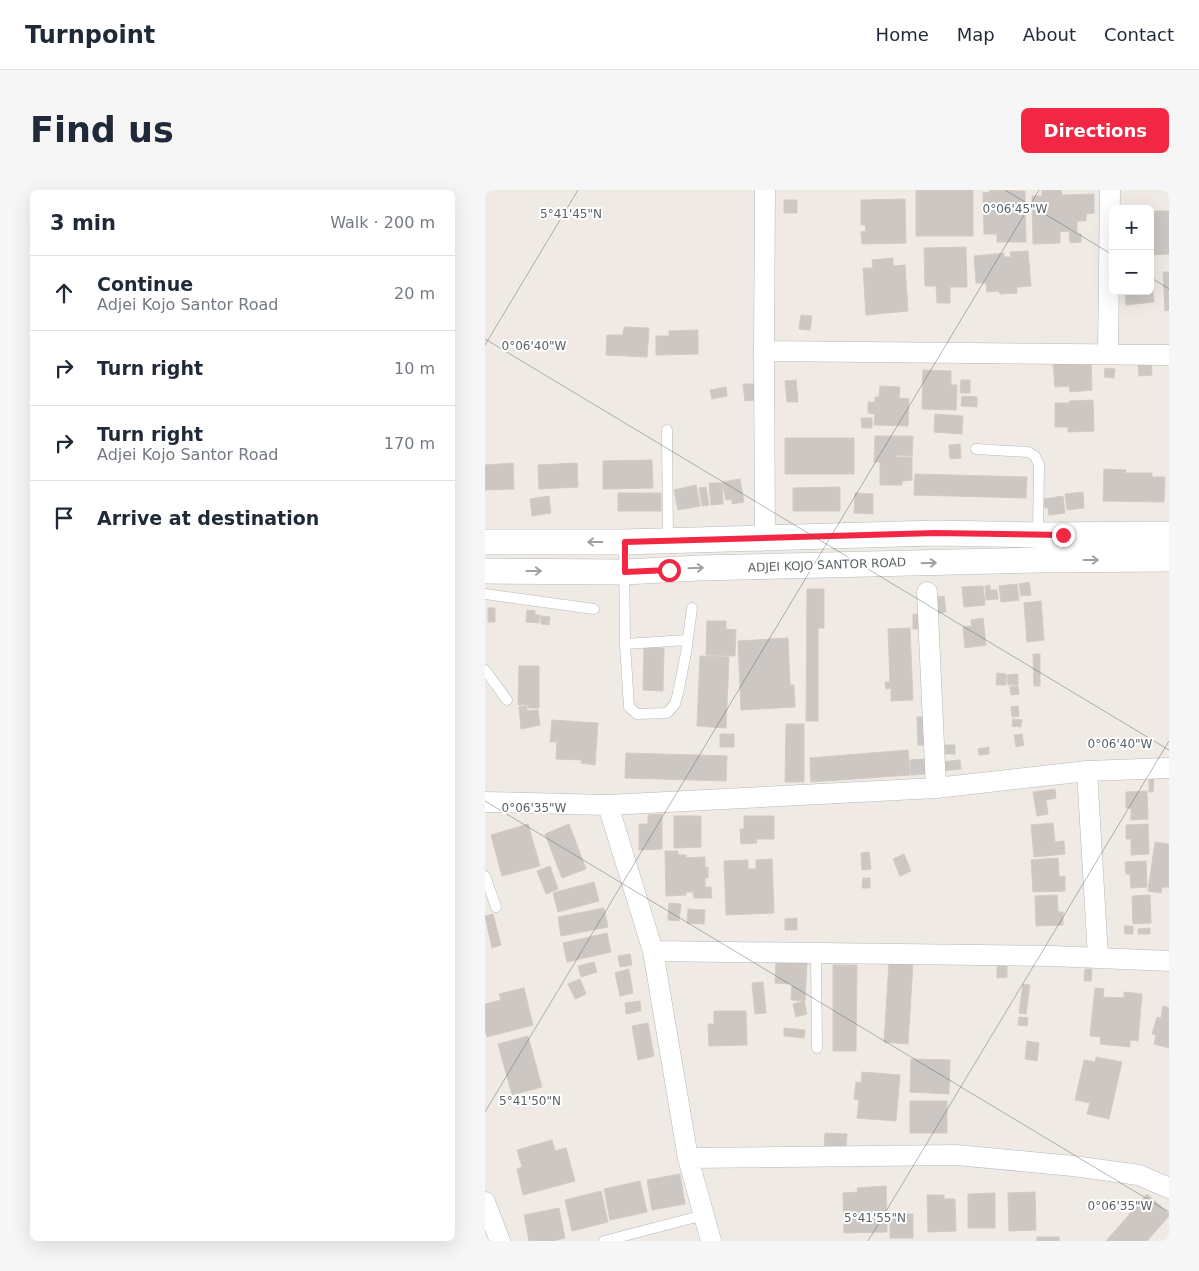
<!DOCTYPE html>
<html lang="en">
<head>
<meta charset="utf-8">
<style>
	body { margin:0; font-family:"DejaVu Sans",sans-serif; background:#f6f6f7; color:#1f2937 }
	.controls { position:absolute; right:15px; top:15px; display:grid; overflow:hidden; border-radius:8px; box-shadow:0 5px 20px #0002 }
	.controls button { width:45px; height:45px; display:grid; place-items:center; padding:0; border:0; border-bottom:1px solid #e0e1e3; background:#fff; color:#1f2937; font:25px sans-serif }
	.stop { position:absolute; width:15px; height:15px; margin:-11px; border:4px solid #f12743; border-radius:50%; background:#fff }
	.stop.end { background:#f12743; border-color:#fff; box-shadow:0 1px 5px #0008 }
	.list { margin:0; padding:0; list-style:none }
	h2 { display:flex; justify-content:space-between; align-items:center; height:65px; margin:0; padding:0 20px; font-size:21px }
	h2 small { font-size:16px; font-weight:400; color:#747a83 }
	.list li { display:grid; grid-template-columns:32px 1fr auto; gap:15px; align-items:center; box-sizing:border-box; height:75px; padding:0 20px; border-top:1px solid #e0e1e3 }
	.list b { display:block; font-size:19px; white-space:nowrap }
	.list p { margin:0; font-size:16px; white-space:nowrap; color:#747a83 }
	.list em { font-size:16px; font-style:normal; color:#747a83 }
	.icon { flex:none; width:28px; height:28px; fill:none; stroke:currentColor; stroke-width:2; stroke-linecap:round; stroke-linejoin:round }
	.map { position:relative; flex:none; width:684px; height:1051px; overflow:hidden; border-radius:8px }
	header { display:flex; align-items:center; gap:30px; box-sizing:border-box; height:70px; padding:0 25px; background:#fff; border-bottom:1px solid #e0e1e3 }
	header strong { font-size:24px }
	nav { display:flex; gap:28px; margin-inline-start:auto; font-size:18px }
	.intro { display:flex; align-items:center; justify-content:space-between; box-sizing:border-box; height:120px; padding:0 30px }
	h1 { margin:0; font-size:35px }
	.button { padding:12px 22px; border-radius:8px; background:#f12743; color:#fff; font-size:18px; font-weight:700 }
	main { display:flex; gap:30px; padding:0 30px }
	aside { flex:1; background:#fff; border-radius:8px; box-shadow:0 5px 20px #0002 }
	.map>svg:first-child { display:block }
</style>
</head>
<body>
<header>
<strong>Turnpoint</strong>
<nav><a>Home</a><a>Map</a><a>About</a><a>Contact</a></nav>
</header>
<div class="intro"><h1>Find us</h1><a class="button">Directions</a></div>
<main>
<aside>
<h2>3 min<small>Walk · 200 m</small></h2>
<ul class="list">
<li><svg class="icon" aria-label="ahead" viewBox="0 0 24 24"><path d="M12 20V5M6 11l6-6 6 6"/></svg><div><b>Continue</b><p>Adjei Kojo Santor Road</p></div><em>20 m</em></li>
<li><svg class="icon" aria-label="right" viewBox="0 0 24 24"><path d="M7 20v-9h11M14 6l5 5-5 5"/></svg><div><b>Turn right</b></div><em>10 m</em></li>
<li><svg class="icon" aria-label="right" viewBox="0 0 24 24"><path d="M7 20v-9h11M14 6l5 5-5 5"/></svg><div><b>Turn right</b><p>Adjei Kojo Santor Road</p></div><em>170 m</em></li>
<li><svg class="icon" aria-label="arrive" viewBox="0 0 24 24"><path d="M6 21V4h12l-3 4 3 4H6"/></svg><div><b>Arrive at destination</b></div></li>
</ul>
</aside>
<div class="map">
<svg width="684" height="1051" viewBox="0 0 684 1051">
	<rect width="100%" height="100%" fill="#efeae3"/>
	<path fill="#ccc7c2" stroke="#d4cac1" d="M431,0H488V46H431Z
		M505,0L540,1L541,52H512V44H499L498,3L505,2Z
		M557,0H576L577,5L609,4V23L601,24V31H592V44H596V52L585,53L584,41L575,42V53L548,54L547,6H557Z
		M420,9L421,53L377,54L376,42L381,41L380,35H376V10Z
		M299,10H312V23H299Z
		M665,21H684V64L665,65Z
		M481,57L482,97H465V113H452L451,96H440L439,58Z
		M543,61L546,96L532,97V103L515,104L514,101L502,102L501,93H491L489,66L519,63V67H526L525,62Z
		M408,68V76L420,75L423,121L381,125L378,78H388L387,70Z
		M665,77L669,112L641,115L640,101H665Z
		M678,82H684V120L680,121Z
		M316,125L327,126L325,140L314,139Z
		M139,137L164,138L162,167L121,165L122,145H138Z
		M213,140V164L171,165V146H184V141Z
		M606,170L607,200L585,202L584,196L570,197L568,172Z
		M666,172L667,185L654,186L653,173Z
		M620,178L630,179L629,188L619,187Z
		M438,180L466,181V195H472L471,220L437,219Z
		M311,190L313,212H302L300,191Z
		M476,190H485V203H475Z
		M258,194H269L270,210L260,211Z
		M395,196L415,197L414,208L424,209L423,236L389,235L390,224L383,223V212H390V207H394Z
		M241,197L242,206L227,209L225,200Z
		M477,206L492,207V217L476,216Z
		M608,210L609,241L583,242V237H570V213H585V211Z
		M450,224L478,226L477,244L449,242Z
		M376,228H387V238H377Z
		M390,246H428L427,266L412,265L411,267H427V290L417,291V295H395V272H389Z
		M300,248H369V284H300Z
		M475,254L476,268L465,269L464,255Z
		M167,270L168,298L118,299V271Z
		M28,273L29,299L0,300V275Z
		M92,273L93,297L54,299L53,275Z
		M619,279L641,280L640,283H667V287H680L679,312L618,311Z
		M430,284L542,287L541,308L429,305Z
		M255,289L259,312L247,314V309L241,310L237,292Z
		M224,293H237L238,314L226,315Z
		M211,295L215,316L193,320L189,300Z
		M221,297L224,315L217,316L214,298Z
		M355,297V321H308V298Z
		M598,302L599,318L582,320L580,304Z
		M133,303H176V321H133Z
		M370,303L388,304V324L369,323Z
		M64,306L66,323L47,326L45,309Z
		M578,306L580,323L564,325L563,318H560L559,309Z
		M544,392L546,405L536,406L534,394Z
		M532,394L534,410L516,412L514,396Z
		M505,395V400H512L513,409L501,410L500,396Z
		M498,396L500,415L479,417L477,397Z
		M322,399H339V438H333V531H321Z
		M459,406L461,422L448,424L446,408Z
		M556,411L559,450L542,452L539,413Z
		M3,418H10V432H3Z
		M42,420L50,421V425H55L54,433L41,432Z
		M428,424L439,425L438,439H428Z
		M56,426L65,427L64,435L56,434Z
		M498,428L501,455L480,458L478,437L487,436L486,430Z
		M222,431H241V439L251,440L250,466L221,465Z
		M425,438L428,510L406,511V498L401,499L400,492H405L403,439Z
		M303,448L305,495H309L310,517L256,520L253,451Z
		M159,458H179L178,501L158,500Z
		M548,464H555V496H549Z
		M215,466L244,467L241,538L212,536Z
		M34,476H54V518H43V515H33Z
		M512,483L521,484V495H511Z
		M533,484V495H523L522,485Z
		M533,496L534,504L526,505L525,497Z
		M42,516V521L53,520L55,535L36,539L34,517Z
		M533,516L534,526L527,527L526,517Z
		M432,527H439L440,555H433Z
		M528,529L537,530L536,537L527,536Z
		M67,530L113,533L110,575L96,573L97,570L71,569L72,552H65Z
		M301,534H319V592H300Z
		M235,544H249V557H235Z
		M537,544L539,555L531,557L529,545Z
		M460,555H470V564H460Z
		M504,557V564L494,565L493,559Z
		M423,560L425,585L326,592L325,568Z
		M141,563L242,566L241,591L140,588Z
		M442,569L443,584L426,585L425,570Z
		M475,570L476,579L456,581L455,572Z
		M664,589H669L668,602H664Z
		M570,599L571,608L561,610L563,624L552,626L548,602Z
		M662,601L663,629L646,630V618H641V602Z
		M177,624V659L154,660V634H163V625Z
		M189,626H216V657L189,658Z
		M259,626H289V649H271L272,653L256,654L255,639H259Z
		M568,633L570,652L579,651L580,664L549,667L546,635Z
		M43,634L55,676L17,686L6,645Z
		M84,634L101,679L77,688L60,644Z
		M663,634L664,664L646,665V649H641V635Z
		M670,652L684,654V697H677L676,703L663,701Z
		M180,661H193V665H201V668L220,667V678L223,677V688H220V697H226L227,708H209L208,702H201V705L181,706Z
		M384,662L386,679L377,680L376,663Z
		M419,664L426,681L415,686L408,669Z
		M573,668L574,687L580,686V701L548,702L546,670Z
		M287,669L289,723L241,725L239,671L263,670V679H271V670Z
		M661,671L662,697L646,698L645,684H641L640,672Z
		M65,676L73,699L61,704L52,681Z
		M378,688H385V698H377Z
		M109,692L114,711L73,722L68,703Z
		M572,705L573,722H578V735L551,736L550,706Z
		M665,705L666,733L648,734L647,706Z
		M184,713L196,714L194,731L183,730Z
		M119,718L123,737L76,746L73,727Z
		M203,719L220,720L219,734L202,733Z
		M8,724L16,755L7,758L0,726Z
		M312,728V740H300V729Z
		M639,736H648V744H640Z
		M665,738V744H653V739Z
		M122,743L126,762L82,772L78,753Z
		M145,764L147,775L135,777L133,766Z
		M291,771L322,773L320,811L306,810L307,794L290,793Z
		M109,772L112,782L96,787L93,776Z
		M404,772L428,773L423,854L399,852Z
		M348,775H372L371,861H348Z
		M522,775V787L512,788V776Z
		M144,779L148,803L135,806L130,783Z
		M600,779H607L606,791H599Z
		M95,789L101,804L90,809L83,794Z
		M278,792L281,823L270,824L267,793Z
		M538,794L545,795L541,824L534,823Z
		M39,798L48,835L2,847L0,839V814L16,810L14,804Z
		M610,798L619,799L618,807L639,808V802L657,804L653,851L645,850V857L615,854L616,847L605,846Z
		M155,811L156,821L141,824L140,813Z
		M319,811L322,824L311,827L308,814Z
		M678,816L684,818V858L669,854L671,845L667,844L672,827L676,828Z
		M229,821H261L262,855L224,856L223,834H229Z
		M534,827L543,828L542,836L533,835Z
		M163,833L169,866L153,870L147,836Z
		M299,838L320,840L319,848L299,846Z
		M43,846L57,897L27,905L13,854Z
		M542,851L554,853L552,871L540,869Z
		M611,867L637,872L624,929L602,924L605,913L590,910L599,870L610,872Z
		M426,869L465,870L464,904L425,902Z
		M377,882L415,885L411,931L372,928L374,910L369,909L371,892L376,893Z
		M425,911H462V943H425Z
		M340,943L362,944L361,957L339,956Z
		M67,950L70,961L81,958L90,991L38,1005L32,979L37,977L32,960Z
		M195,984L200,1014L167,1020L162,990Z
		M155,991L162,1022L125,1030L119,999Z
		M401,996L402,1042L359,1043L358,1003L373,1002L372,998Z
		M116,1001L123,1032L87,1041L80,1010Z
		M550,1002L551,1040L524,1041L523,1003Z
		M510,1003V1038H483V1004Z
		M662,1004L684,1024V1026L662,1051H621Z
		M442,1005H459V1009H470L471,1041L443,1042Z
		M74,1018L80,1048L67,1051H44L39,1025Z
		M405,1024H428V1048H405Z
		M552,1047H574V1051H552Z"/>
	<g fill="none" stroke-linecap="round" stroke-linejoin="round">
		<defs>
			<path id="service" d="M182,240L183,350
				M491,259L543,262L550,266L554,275L553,344
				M139,352L140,454L144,517L152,524L182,523L190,514L193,503L201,463L207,418
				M0,404L109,419
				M140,454L202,450
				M0,480L22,510
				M0,686L11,717
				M331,764L332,858
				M119,1051L219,1025"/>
			<path id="minor" d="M279,161L684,165
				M623,164L625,0
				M280,348L279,161L280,0
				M442,402L451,598
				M602,581L613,767
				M0,612L123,615L451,598L602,581L684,578
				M123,615L168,761L203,968L226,1051
				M168,761L567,766L684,771
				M203,968L471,965L588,976L654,985L684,998
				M0,1012L15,1051"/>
			<path id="tertiary" d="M0,352H139L450,343L553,345L684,344
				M0,381L140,382L214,378L553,370L684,369"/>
		</defs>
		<use href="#service" stroke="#b4b8bb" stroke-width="11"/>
		<use href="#minor" stroke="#b4b8bb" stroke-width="21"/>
		<use href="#tertiary" stroke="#b4b8bb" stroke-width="26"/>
		<use href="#service" stroke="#fff" stroke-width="10"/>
		<use href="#minor" stroke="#fff" stroke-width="20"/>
		<use href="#tertiary" stroke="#fff" stroke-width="25"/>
	</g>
	<defs><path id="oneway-shaft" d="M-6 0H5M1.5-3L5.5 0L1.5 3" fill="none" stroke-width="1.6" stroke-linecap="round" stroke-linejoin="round" transform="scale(1.25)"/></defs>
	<g stroke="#9da1a3">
		<use href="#oneway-shaft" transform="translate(110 352) rotate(180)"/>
		<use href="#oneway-shaft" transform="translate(606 370)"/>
		<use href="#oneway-shaft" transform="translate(444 373) rotate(-2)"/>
		<use href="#oneway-shaft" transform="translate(211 378) rotate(-2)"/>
		<use href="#oneway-shaft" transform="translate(49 381)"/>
	</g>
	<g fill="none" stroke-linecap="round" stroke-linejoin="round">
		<path stroke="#f12743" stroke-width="6" d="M184,380L140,382V352L450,343L578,345"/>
	</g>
	<path fill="none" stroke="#5b6265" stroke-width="1" stroke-opacity="0.45" d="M520,0L628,65M665,87L684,99M0,149L684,560M0,155L93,0M0,611L684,1022M0,922L554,0M383,1051L684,551"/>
	<g text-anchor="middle" stroke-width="4" stroke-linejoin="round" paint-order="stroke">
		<g font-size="12" fill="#5b6265" stroke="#fff">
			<text transform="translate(342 375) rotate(-2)" y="4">ADJEI KOJO SANTOR ROAD</text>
		</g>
	</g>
	<g font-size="12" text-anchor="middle" fill="#5b6265" stroke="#fff" stroke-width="4" stroke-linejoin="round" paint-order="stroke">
		<text x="530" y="23">0°06'45"W</text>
		<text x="86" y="28">5°41'45"N</text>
		<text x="49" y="160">0°06'40"W</text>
		<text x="635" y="558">0°06'40"W</text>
		<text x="49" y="622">0°06'35"W</text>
		<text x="45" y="915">5°41'50"N</text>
		<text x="635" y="1020">0°06'35"W</text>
		<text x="390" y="1032">5°41'55"N</text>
	</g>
</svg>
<div class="controls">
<button>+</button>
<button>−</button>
</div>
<div class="stop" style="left:184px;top:380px"></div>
<div class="stop end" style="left:578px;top:345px"></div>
</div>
</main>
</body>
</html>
